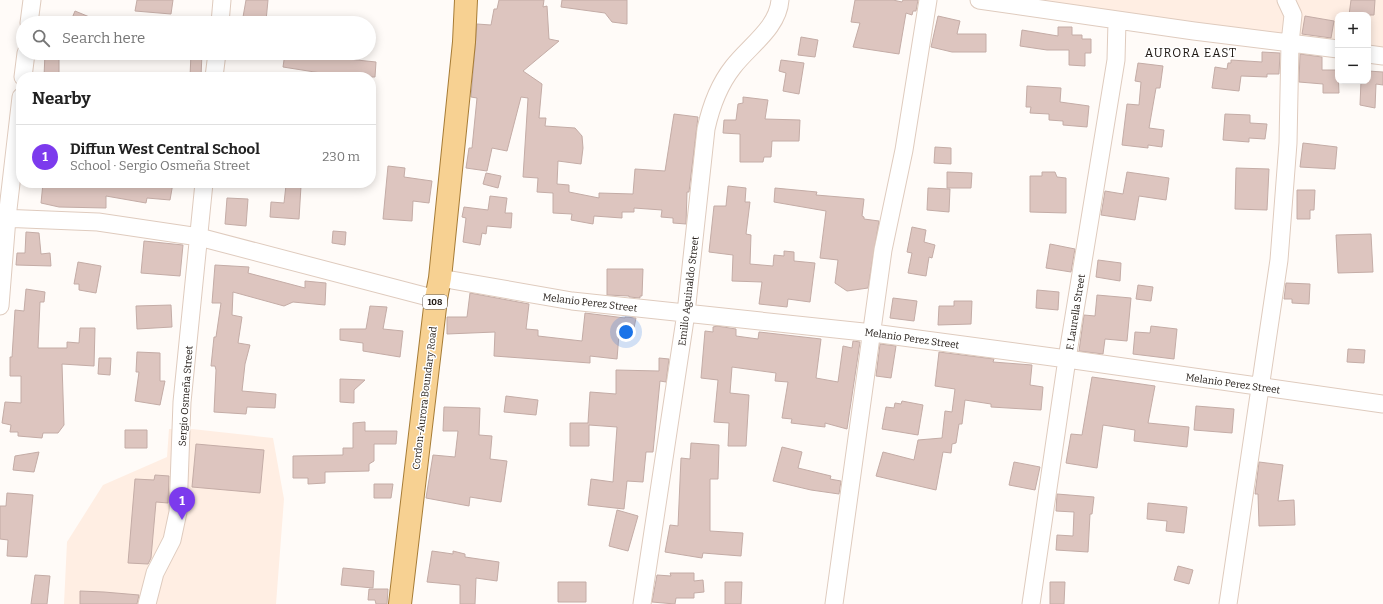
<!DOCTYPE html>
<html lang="en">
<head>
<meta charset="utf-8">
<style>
	body { margin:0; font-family:Bitter,serif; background:#f2f2f2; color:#222 }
	.controls { position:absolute; right:12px; top:12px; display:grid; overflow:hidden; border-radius:8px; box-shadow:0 2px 10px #0003 }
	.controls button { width:36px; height:36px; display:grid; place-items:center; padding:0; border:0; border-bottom:1px solid #e0e0e0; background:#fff; color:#222; font:20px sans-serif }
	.you { position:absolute; left:626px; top:332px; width:14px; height:14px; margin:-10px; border:3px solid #fff; border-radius:50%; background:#1a73e8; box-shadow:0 0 0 6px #1a73e833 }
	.badge { display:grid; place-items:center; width:26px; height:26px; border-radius:50%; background:#7c3aed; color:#fff; font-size:13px; font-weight:700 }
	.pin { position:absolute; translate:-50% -33px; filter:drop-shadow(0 1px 2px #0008) }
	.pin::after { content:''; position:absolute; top:21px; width:14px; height:12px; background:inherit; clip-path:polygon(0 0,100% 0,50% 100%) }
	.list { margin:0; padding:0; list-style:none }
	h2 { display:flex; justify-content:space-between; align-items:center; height:52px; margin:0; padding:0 16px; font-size:17px }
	h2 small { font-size:13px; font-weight:400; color:#767676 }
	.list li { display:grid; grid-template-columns:26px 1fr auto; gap:12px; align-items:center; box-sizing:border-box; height:64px; padding:0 16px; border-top:1px solid #e0e0e0 }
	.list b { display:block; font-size:15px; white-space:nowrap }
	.list p { margin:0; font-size:13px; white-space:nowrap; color:#767676 }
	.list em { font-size:13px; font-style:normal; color:#767676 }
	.icon { flex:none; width:22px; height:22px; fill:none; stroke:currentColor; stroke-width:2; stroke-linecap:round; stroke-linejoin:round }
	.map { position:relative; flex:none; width:1383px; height:604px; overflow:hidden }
	.search { position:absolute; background:#fff; box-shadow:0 2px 10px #0003; left:16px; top:16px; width:360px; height:44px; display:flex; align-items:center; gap:10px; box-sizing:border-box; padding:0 14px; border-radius:22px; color:#767676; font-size:15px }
	.panel { position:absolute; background:#fff; box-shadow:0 2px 10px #0003; left:16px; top:72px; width:360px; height:116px; border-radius:16px }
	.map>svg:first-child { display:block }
</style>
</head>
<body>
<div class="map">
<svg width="1383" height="604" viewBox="0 0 1383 604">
	<rect width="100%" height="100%" fill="#fffbf8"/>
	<path fill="#ffeee3" d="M1014,0H1383V50L1368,48V15H1338V44Z
		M169,429H192L273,438L284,499L276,604H64L67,542L103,485L167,457Z"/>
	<path fill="#ddc5bf" stroke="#c4aca6" d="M137,0H173L171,14L135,11Z
		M246,0H268L266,21L243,17Z
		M499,0H544L543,7L547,6L549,39L559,41L523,71L542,84L539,118H546L545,126L575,128L582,136L583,148L581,164L558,161L557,184L569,185V192L599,198V193L633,194L635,169L665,171L674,114L698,117L689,192H687L686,224L673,223V218L661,217L662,210L634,208V212H622V218L594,216L593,224L571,220L572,214L553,213V193L537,192L538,178L523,177L528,98L521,97L507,151L492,148L487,171L466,168L469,148H472L477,98L471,97L477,24L491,25L494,9H497Z
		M562,0H627V24L612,22L605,13L561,7Z
		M855,0H893L902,2L903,0H918L916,11H913L912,15L906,13L899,54L853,47L860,23L851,22Z
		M1351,0H1375L1374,15H1349Z
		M75,11L104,23H70Z
		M938,16L960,21L957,34H986V52H952L931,47Z
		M1305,16L1334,21L1331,38L1302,34Z
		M1058,27H1072V35H1082V39H1091V53H1085V66L1069,65V50H1047L1020,46L1022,30L1058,36Z
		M801,37L818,40L815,57L798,55Z
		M1262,52L1280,53L1279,74H1267V77L1241,76L1239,91L1212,88L1215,67L1227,69L1228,63H1231V60L1262,62Z
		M45,53H59V77H44Z
		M191,53H202L201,77H190Z
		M285,53H309V55L376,62L375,77H321V73L283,67Z
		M1300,54L1322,57V70H1338L1339,93H1323V84L1299,82Z
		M781,60L804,63L799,94L783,91L786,73L779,71Z
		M1138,63L1163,66L1160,88H1156L1149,128L1164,130L1162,147L1148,145V148L1122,145L1127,104L1139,105L1141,82L1135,81Z
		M1368,71L1383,72V85L1376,84L1375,108L1360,105L1361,81H1368Z
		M1027,86L1061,88L1060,102L1089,106L1087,127L1063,125V121L1049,120V114L1030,113L1031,107H1026Z
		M743,97L768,100L765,119L800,120L799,141H772L771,157H764L763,162H740V134L723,133L724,120H736L738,104L743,103Z
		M1225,114L1250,115V123L1267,124L1265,139L1249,138V142L1223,140Z
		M1303,143L1337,147L1335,169L1300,167Z
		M935,147L951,148V164L934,163Z
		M388,166L405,168L404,177L432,181L429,203L413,201L412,221L383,219Z
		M1236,168L1269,169L1267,210L1235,209Z
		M947,172L972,173L971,188H947Z
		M1042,172H1055L1057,177L1066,178V213L1030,212V176H1042Z
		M1127,172L1169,178L1166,200L1139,196L1135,220L1101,215L1105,191L1123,194Z
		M486,173L501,176L498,188L483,184Z
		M43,183H173L170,200L147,198L146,203L106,196V208L59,207L41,203Z
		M286,185L301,186L299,219L270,217L271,202L284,203Z
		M728,186L746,188L745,202H750L746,234L751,235L750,264L773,266L774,255L784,256V251L794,252V261L815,263L810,302L788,299L787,307L759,304L762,282L732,281L733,255L709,252L714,206H726Z
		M775,188L817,192L816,195L864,199L862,216L864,217V219L879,221L868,288L847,291L835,283L838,260L820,258L826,211L774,202Z
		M928,188L950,189L949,212L927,210Z
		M1297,190H1315L1314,210H1310V219H1297Z
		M490,196L507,198L505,213H512L511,228L487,226L486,234L482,233L480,245L463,242L466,218L462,217L464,207L488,210Z
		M227,198L248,199L246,226L225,224Z
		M912,227L926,230L924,242L935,245L932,258L929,257L926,276L908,273L912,253L907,252Z
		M333,231L346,232L345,245L332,243Z
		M26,232L39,233L41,254L50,253L51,266L16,265L17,253H25Z
		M1371,234L1373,272L1338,273L1336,235Z
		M144,241L183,245L180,276L141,273Z
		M1050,244L1075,249L1071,272L1046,268Z
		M1098,260L1121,263L1120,281L1096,277Z
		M78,262L101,266L96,293L79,290V284H74Z
		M215,265L249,267L248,273L305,288V281L326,283L325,305L293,302L284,306L233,292L232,315L242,317L238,343L250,345L245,364L242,391L276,394L275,408L247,407L246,414L214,412L216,370L215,366H211L214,337H216L221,303H212Z
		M607,269H643L642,296H640V298L629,297V296L607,295Z
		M1286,283L1310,284L1309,304L1292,303V299H1284Z
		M1138,285L1153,287L1151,301L1136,299Z
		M26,289L45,292L44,302H40L38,348H67V342L79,343L80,328H95L94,366L62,364L64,425L58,433H43L42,438L18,436V432H10L11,425L2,423L5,402L21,403V376H10V357H12L15,310L24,311Z
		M1037,290L1059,292L1058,310L1036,308Z
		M470,293L529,304L526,329L538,330V336L582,341L585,313L625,318V317L636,318L632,338L619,334L617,359L590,356V363L494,356L495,332L447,334V317H467Z
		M1097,295L1131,298L1127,341L1105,339L1103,354L1079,351L1084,315L1095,316Z
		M893,298L917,301L914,321L890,318Z
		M954,301H972L971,324L938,325L939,306H954Z
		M171,305L172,327L137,329L136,306Z
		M370,306L387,307L383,329L403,331L400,357L363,351V343L340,340V329H366Z
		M717,326L736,329V336L758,339L759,332L821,339L816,378L838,382L843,346L852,348L853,341L860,342L847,429L825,423V427L791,423L792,419L782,418L788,382L775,381L776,373L732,367L730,393L749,395L746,446H728L729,423L714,422L718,380L701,378L705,331L713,332V327Z
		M1151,326L1177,329L1174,359L1133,354L1135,332L1150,333Z
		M880,344L896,346L891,378L876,376Z
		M1348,349L1365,350L1364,363L1347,362Z
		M137,352L160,353V381H165L160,405L135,401L139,372H136Z
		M939,352L994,359L993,362L1032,365L1030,385L1043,387L1041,410L991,407V404L965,400L962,424H959L956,443L952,444L951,453L943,452L936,490L876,476L883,452L914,460L918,440L942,438L945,411L952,412L955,389L935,386Z
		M99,358H111L110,375L98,374Z
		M659,358L669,359L666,382L660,381L653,452H646L643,482L627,481L624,509L588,505L591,479L613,482L617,427L589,425V446H570V423H588L590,392L616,394V370L659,371Z
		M1092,377L1155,386L1148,423L1189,427L1187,447L1134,441L1135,430L1103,425L1097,468L1066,463L1071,434L1082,435Z
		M340,379L365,380L354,390V403L340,402Z
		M506,396L538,400L536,415L504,412Z
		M902,401L923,405L918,435L882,429L886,407L894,408L895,403L901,404Z
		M1196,406L1234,409L1232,433L1194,430Z
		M444,407L480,408L479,435L492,436L490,459L507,461L501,502L470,497L469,506L426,498L433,455L455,457L458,431H443Z
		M365,422V431H397L396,444H374V461L369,464V471L325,472V483L308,484V478H293V456L343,455V448H353V423Z
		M125,430H147V448H125Z
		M691,443L719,445L718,479H710V531L743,533L741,556L703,553L702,558L665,552L670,525L678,526L681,458L690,459Z
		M196,444L264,450L260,493L192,487Z
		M782,447L802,452L798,468L831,476L830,479L841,481L839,494L811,490L773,481Z
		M39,452L34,472L13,470L15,456Z
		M1014,462L1040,467L1035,490L1009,485Z
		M1259,462L1283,465L1278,501L1294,500L1295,525L1259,526L1258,494H1255Z
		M155,475L169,476L168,503L156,502L151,558L148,564L128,563L135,479L154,480Z
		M374,484H393L391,498H374Z
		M7,493L33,495L27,557L7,556L8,540L0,539V506H6Z
		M1057,494L1094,497L1092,514H1090L1088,552L1056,550L1057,535L1073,536L1074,512L1056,511Z
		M1148,503L1187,507L1184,533L1166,531L1167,521L1147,519Z
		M617,510L638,516L628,551L609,546Z
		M432,551L453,554V551L465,554V557L499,562L497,581L476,578L475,604H460V585L427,582Z
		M1178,566L1193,570L1189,584L1174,580Z
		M343,568L374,571L373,588L341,585Z
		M670,573H694V581L703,580L704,592L694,593V598H676L675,604L652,602L657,575L671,576Z
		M35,575L50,576L47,604H31Z
		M558,582H586V602H558Z
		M725,582H742L741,604H725Z
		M1050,582H1065L1064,604H1050Z
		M369,589H388L387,604H376L375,600H368Z
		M80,591L104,592L139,595L137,604H80Z"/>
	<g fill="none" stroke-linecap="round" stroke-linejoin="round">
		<defs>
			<path id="minor" d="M979,0L1194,31L1338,49
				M29,23L32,0
				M220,23L222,0
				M1368,54L1383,56
				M23,77L26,53
				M214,77L217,53
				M0,218L98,222L199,237L436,299
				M440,278L572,301L873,333L1067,359L1383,404
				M0,306L7,218L21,97
				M147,604L155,573L172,540L178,512L182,402L204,183
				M642,604L686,313L706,129C711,106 718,86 733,67C749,46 778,28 780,0
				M834,604L883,250L904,150L928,0
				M1031,604L1067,359L1116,60L1117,21
				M1228,604L1279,260L1288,143L1290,43L1293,15L1286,0"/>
			<path id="major" d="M400,604L436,299L440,278L464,42L466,0"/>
		</defs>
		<use href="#minor" stroke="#dfcbbe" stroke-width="19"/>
		<use href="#major" stroke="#a77c36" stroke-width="24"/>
		<use href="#minor" stroke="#fff" stroke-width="17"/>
		<use href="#major" stroke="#f7d192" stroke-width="22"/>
	</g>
	<g text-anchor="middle" stroke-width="3" stroke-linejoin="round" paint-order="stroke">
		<rect fill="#fff" stroke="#625d59" stroke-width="1" x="423" y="295" width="24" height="14" rx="3"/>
		<g font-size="9" font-weight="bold" fill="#1e1712">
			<text x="435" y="305">108</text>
		</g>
		<g font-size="10" fill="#1e1712" stroke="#fff">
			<text transform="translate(688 291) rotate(-83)" y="4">Emilio Aguinaldo Street</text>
			<text transform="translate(590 302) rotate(7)" y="4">Melanio Perez Street</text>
			<text transform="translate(1075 312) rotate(-81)" y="4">F. Laurella Street</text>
			<text transform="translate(912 338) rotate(8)" y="4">Melanio Perez Street</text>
			<text transform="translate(1233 383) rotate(8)" y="4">Melanio Perez Street</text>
			<text transform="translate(185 396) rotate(-86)" y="4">Sergio Osmeña Street</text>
			<text transform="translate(424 398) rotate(-83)" y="4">Cordon-Aurora Boundary Road</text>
		</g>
		<g font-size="12" letter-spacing="1" fill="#1e1712" stroke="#fff">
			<text x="1191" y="57">AURORA EAST</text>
		</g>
	</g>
</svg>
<div class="controls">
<button>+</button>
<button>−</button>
</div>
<div class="you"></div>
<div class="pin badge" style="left:182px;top:520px">1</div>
<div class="search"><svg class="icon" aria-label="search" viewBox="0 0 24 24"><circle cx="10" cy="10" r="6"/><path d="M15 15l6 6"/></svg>Search here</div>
<section class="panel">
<h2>Nearby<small></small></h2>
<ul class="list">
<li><span class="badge">1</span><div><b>Diffun West Central School</b><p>School · Sergio Osmeña Street</p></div><em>230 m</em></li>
</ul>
</section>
</div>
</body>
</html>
